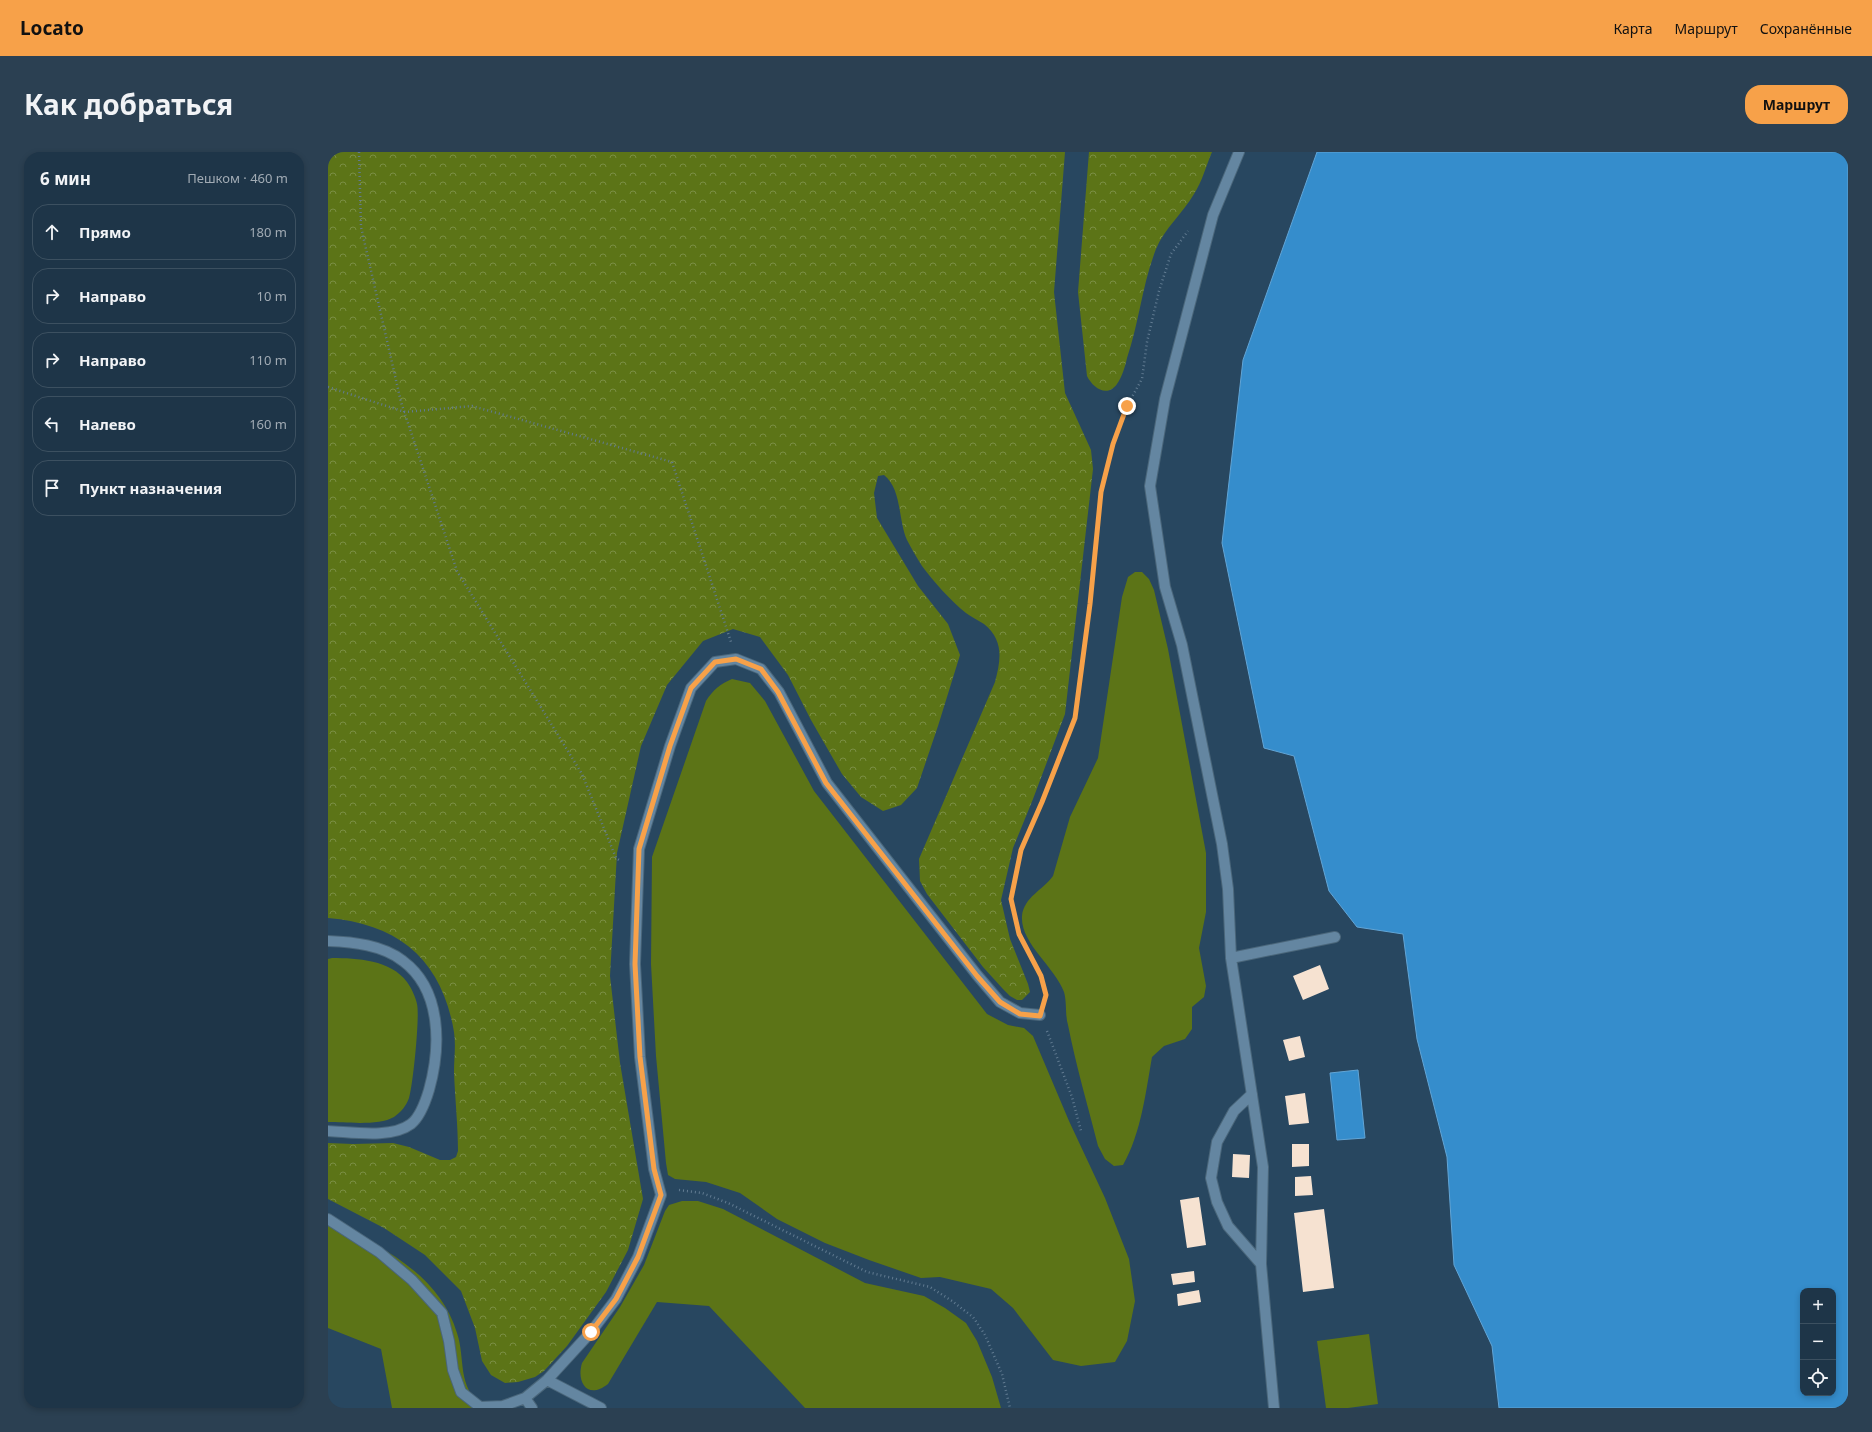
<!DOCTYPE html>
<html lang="ru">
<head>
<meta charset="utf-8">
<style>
	body { margin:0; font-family:"Noto Sans",sans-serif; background:#2b4052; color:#f1f3f6 }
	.controls { position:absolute; right:12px; bottom:12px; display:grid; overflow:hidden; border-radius:8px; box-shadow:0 2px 6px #0003 }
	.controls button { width:36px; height:36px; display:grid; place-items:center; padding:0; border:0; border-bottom:1px solid #3c5060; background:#1e3548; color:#f1f3f6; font:20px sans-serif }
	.stop { position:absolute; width:12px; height:12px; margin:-9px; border:3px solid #f7a149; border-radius:50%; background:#fff }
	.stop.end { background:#f7a149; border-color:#fff; box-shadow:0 1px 4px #0008 }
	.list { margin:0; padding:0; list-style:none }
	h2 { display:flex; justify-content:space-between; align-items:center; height:52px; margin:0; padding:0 16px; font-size:17px }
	h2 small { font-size:13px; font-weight:400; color:#a1abb4 }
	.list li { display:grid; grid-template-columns:26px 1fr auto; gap:12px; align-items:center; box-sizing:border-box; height:56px; margin:0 8px 8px; padding:0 8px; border:1px solid #3c5060; border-radius:16px }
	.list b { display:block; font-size:15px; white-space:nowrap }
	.list em { font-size:13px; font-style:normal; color:#a1abb4 }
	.icon { flex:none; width:22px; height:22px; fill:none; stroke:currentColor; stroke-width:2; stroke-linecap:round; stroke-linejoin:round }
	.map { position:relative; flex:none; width:1520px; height:1256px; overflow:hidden; border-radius:16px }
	header { display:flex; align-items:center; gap:24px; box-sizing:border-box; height:56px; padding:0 20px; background:#f7a149; color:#111 }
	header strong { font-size:19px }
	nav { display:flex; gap:22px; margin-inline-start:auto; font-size:14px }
	.intro { display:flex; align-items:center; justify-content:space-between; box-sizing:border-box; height:96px; padding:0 24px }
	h1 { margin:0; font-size:28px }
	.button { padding:10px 18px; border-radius:16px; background:#f7a149; color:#111; font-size:14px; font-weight:700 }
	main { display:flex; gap:24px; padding:0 24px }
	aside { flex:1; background:#1e3548; border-radius:16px; box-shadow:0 2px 6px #0003 }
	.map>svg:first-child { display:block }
</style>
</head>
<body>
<header>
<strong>Locato</strong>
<nav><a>Карта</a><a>Маршрут</a><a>Сохранённые</a></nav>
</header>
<div class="intro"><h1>Как добраться</h1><a class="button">Маршрут</a></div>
<main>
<aside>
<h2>6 мин<small>Пешком · 460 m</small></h2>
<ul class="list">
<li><svg class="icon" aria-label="ahead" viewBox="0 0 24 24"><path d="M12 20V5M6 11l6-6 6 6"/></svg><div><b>Прямо</b></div><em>180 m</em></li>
<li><svg class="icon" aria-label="right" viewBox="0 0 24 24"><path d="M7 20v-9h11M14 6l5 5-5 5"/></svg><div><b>Направо</b></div><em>10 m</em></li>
<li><svg class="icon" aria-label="right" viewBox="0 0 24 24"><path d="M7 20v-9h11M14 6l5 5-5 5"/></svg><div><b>Направо</b></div><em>110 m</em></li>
<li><svg class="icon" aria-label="left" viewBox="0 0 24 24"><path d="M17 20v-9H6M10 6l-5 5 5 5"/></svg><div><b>Налево</b></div><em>160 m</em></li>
<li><svg class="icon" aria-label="arrive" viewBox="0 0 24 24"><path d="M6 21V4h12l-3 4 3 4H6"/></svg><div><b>Пункт назначения</b></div></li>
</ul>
</aside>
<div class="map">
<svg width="1520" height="1256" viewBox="0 0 1520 1256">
	<defs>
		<pattern id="forest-crowns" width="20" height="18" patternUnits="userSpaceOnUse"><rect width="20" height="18" fill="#5c7417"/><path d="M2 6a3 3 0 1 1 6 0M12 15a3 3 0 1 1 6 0" fill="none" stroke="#7a8e44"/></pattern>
	</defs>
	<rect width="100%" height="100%" fill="#284760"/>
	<path fill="#5c7417" d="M807,420H814L821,427L826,438L840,497L878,701V760L871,796L878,834L876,845L864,855V877L857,887L836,894L824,905C818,939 813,982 795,1013L786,1014L777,1007L770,994C760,954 748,914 740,873C737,863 739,850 736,840C727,815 692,791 694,764C696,745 715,738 725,724L742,665L770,606L794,445L800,425Z
		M404,527L422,531L437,549L486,639L659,862L680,873L696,876L705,884L741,969L777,1046L801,1107L807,1149L799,1189L787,1210L753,1214L725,1208L685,1156L663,1137L612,1125L593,1126L541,1108L497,1091L449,1067L412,1041L378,1030L347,1027L340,1023L338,1011L328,904L323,812L324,705L378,549C385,538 392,532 404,527Z
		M4,806C29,806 63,808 79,830C83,835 88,846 89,852C92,863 85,934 81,946C78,954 73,960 66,965C51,974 18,970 0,970V807Z
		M354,1049H370L395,1057L537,1131L596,1144L617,1156L638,1171L649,1189L664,1225L673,1256H477L381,1154L329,1150L280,1232C260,1248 248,1231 254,1211L292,1155L316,1113L337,1059L341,1053Z
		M0,1068C52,1094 111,1121 129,1181C138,1208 128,1234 156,1256H64L53,1197L0,1176Z
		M1041,1182L1050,1252L1020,1256H998L989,1189Z"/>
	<path fill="url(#forest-crowns)" d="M0,0H737L726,140L737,241L763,298L765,317L737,562L705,647L685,696L673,748L682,787L700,832L702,840L694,848H689L682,844L675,837L655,815L599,742L592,729L591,707L667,530C673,508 676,488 656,472C650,468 643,465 638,461C623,449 605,429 594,414C589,406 583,396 579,388C570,368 574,337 556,323L550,324L546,341L549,366L590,434L620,472L632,503L610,574L589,636L573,653L555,659L533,645L514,622L483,568L460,523L432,485L405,477L375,489L339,533L313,594L289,701L282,824L292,911L315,1047L300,1098L278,1140L239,1194L216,1219L207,1225L190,1230L177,1231L163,1223L154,1209L147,1176L133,1139L97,1103L56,1076L0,1047V991L25,992L65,991L81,995L112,1008H122L128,1005L130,999C130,973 127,947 126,920C126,907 128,893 126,880C114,808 71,772 0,766Z
		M761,0H884C878,14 874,30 866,42C855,61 836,77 828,97C814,133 811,171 799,206C797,215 794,225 789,232C779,246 765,236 759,224L750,140Z"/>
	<path fill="#358dcc" stroke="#62a5d6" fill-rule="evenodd" d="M989,0H1520V1256H1171L1164,1194L1126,1113L1119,1005L1089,887L1075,782L1029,775L1001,739L966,604L936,596L894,391L915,208ZM1475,1139H1505V1241H1475Z
		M1030,918L1037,986L1009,988L1002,921Z"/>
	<path fill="#f6e2d1" d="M992,813L1001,837L975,848L965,824Z
		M972,884L977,905L961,909L955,888Z
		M977,941L981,971L961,973L957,944Z
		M964,992H981V1014L964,1015Z
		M905,1002L922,1003L921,1026L904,1025Z
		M983,1024L985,1043L967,1044V1025Z
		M871,1045L878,1093L859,1096L852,1048Z
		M996,1057L1006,1136L975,1140L966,1061Z
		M866,1119L867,1130L845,1133L843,1122Z
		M871,1138L873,1150L850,1154L849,1142Z"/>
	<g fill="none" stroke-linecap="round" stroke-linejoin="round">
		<defs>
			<path id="lane" d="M911,0L885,63L837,247L822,334L837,435L854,493L894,692L900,737L903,806L935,1015L933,1112L946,1256
				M0,789C25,790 55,793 75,809C114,838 113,895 101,938C98,948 92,965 83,972C63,987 24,980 0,979
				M903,806L1007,785
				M924,942L906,959L889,990L883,1026L889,1050L900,1074L933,1112
				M0,1067L51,1100L84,1128L114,1161L121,1189L125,1218L133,1240L152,1255L175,1254L197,1246L219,1228L263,1180L288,1147L310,1105L333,1043L326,1017L312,905L307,812L311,697L342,594L363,536L387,510L408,507L433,517L451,540L499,631L649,823L672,850L692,861L712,863
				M219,1228L273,1256
				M197,1246L204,1256"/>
		</defs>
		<use href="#lane" stroke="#4a667a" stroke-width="12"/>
		<path stroke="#617b91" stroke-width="2.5" stroke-dasharray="1 3" stroke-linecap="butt" d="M31,0L33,75L73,250L129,419L254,622L288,706L291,708
			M0,235L77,260L144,254L344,310L403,490
			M717,846L718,843L713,824L691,782L683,747L693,698L714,650L747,566L762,453L773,340L785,292L799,254L814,227L819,190L831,139L843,102L860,79
			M719,879L744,945L753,979
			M351,1038L374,1041L400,1051L539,1120L602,1135L624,1149L645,1165L657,1183L674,1222L682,1256"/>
		<use href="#lane" stroke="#6486a1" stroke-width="10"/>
	</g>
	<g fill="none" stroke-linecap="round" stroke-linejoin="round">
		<path stroke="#f7a149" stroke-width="5" d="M263,1180L288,1147L310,1105L333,1043L326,1017L312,905L307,812L311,697L342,594L363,536L387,510L408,507L433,517L450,540L498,631L649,824L672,850L692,862L712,864L718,843L713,824L691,782L683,747L693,698L714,650L747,566L762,452L773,340L785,292L799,254"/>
	</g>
</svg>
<div class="controls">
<button>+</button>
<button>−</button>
<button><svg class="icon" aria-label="locate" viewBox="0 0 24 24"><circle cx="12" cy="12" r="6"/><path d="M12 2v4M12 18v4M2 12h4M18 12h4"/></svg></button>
</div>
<div class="stop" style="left:263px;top:1180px"></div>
<div class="stop end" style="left:799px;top:254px"></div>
</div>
</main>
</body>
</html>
